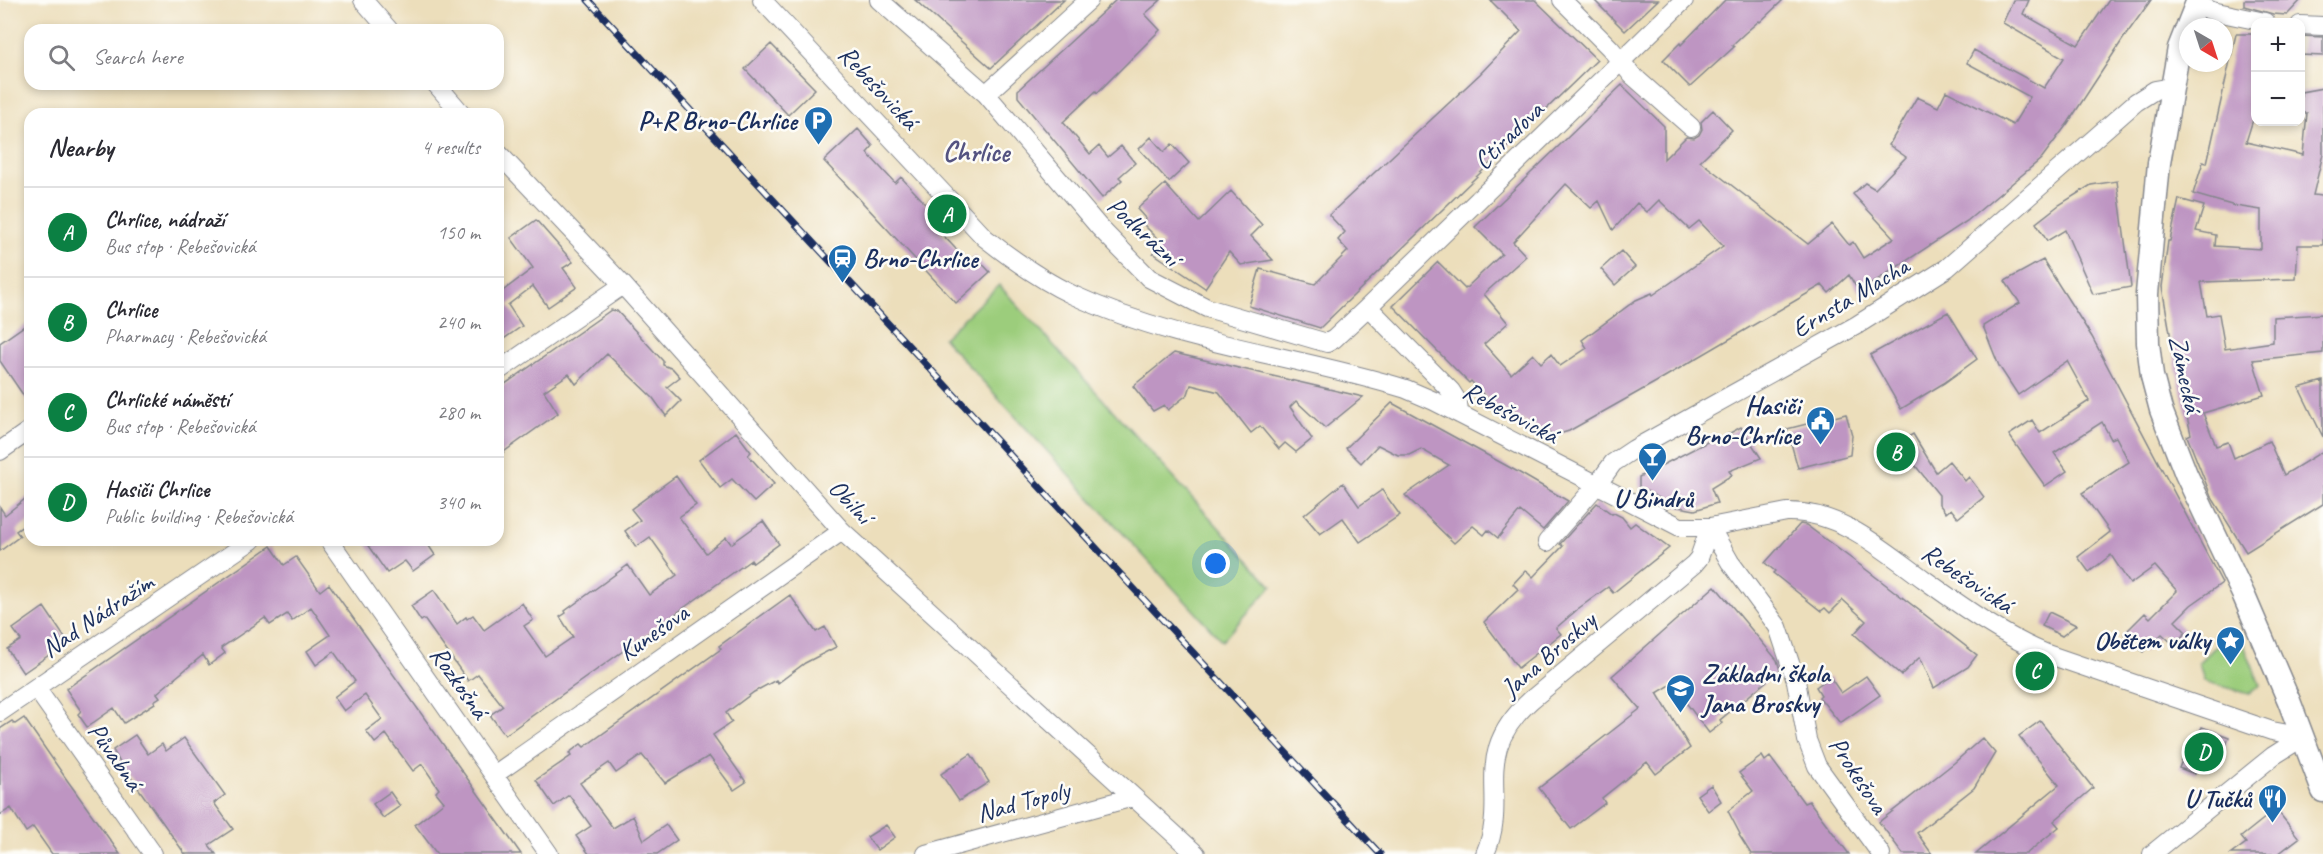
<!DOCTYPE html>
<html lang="en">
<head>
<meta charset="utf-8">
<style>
	body { margin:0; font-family:Caveat,sans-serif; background:#f2f2f3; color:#2b2b33 }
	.controls { position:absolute; right:18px; top:18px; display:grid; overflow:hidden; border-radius:12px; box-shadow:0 3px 9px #0003 }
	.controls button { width:54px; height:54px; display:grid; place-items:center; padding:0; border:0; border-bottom:2px solid #e1e1e2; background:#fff; color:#2b2b33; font:30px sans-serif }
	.compass { position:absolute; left:2179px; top:18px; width:54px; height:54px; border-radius:50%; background:#fff; box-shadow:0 3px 9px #0003; rotate:141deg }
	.you { position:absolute; left:1216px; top:564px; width:21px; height:21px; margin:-15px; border:4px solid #fff; border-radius:50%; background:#1a73e8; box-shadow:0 0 0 9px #1a73e833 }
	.badge { display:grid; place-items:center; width:39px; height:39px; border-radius:50%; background:#0b8043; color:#fff; font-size:20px; font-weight:700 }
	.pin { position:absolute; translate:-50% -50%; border:3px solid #fff; box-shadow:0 2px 6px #0006 }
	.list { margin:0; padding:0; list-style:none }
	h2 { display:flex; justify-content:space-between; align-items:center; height:78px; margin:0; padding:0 24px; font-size:26px }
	h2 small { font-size:20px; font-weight:400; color:#7c7c81 }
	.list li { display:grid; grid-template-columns:39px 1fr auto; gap:18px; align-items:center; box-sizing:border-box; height:90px; padding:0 24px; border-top:2px solid #e1e1e2 }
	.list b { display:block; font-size:22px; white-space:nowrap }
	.list p { margin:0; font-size:20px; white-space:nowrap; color:#7c7c81 }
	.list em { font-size:20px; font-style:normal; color:#7c7c81 }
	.icon { flex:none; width:33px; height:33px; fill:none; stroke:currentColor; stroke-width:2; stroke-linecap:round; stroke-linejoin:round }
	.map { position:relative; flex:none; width:2323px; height:854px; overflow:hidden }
	.search { position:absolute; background:#fff; box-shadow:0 3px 9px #0003; left:24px; top:24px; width:480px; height:66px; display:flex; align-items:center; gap:15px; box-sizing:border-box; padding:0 21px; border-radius:18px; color:#7c7c81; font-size:22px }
	.panel { position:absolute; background:#fff; box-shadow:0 3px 9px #0003; left:24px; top:108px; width:480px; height:438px; border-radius:18px }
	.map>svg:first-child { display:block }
</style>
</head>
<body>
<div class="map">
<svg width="2323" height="854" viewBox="0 0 2323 854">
	<rect width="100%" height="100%" fill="#fdfcf7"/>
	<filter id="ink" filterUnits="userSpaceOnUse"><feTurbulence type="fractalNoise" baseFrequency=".0167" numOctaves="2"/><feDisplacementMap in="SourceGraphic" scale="12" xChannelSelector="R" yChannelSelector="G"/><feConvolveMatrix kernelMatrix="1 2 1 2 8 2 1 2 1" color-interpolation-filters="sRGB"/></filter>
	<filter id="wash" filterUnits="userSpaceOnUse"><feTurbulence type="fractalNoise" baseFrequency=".008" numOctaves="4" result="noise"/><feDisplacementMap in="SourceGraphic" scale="24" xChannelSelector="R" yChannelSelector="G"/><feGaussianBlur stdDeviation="1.35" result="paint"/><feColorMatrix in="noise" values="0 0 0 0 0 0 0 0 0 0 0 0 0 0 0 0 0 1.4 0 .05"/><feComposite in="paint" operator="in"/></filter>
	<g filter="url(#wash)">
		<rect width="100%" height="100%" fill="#ecdebb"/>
		<path fill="#9ccd7c" stroke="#5c7e6d" stroke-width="1.5" d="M999,285L1272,586L1222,641L943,338Z
			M2223,639L2243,643L2260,685L2249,694L2204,681L2199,663Z"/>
		<g id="blocks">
			<path fill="#be95c2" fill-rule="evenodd" d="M915,0H1064L991,68Z
				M1116,0H1161L1145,14L1160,30L1097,93L1096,91L1063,122L1090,154L1099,146L1108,157L1121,146L1135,163L1119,177L1122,180L1102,198L1018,97V90Z
				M1490,0H1535L1597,60L1320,328L1249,306L1260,269L1315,284L1348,251L1338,240L1345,232L1329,215L1480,74L1521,31Z
				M1594,0H1658L1625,31Z
				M1725,0H1783L1760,22L1759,21L1745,33L1732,45L1734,47L1690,87L1663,60L1680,43L1681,45Z
				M2013,0H2029L2023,14L2078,45L2109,0H2151L2123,39L2068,123L2041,159L1967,221L1859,292L1849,275L1829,293L1822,285L1656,382L1569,431L1556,435L1542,431L1493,405L1471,381L1469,383L1393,306L1438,262L1465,289L1502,254L1475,227L1622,85L1664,126V159L1686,137L1694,138L1699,135L1702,129L1701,122L1713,110L1732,130L1700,161L1808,244L1832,224L1849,245L1853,242L1863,258L1894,238L1853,194L1865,183L1875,189L1906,157L1889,145L1917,97L1938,107L1946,91L2013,125L2030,97L1967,63L1974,50L2044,88L2064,58L2003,23ZM1566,184L1591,208L1599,201L1613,230L1637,203L1647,212L1659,200L1689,229L1699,221L1723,246L1653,295L1652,293L1636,300L1582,340L1587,348L1560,366L1551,354L1541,363L1533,354L1511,374L1484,344L1508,323L1484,294L1526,256L1513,242Z
				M2244,0H2301L2287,15L2273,14L2244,6Z
				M2236,34H2256V110L2246,142L2303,155L2307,113H2301V92L2323,88V154L2313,195L2323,196V245H2298L2296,279L2201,282L2207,316L2219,314L2225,349L2273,342V317L2323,314V353L2253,360L2264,395L2203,413L2216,446L2228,442L2234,458L2269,441L2284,475L2323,451V504L2246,552L2211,496L2187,436L2191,434L2177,373L2162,287L2168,241H2170L2179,199L2204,206L2196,231L2216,235L2215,246L2261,249V210L2235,206L2193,194L2203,162L2207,163Z
				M2301,36L2323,37V56L2301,55Z
				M771,44L815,89L788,115L745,69Z
				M858,129L873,146L867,153L895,183L901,177L946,226L940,232L968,262L975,256L990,272L956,303L824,161Z
				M1151,137L1164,152L1172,144L1189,163L1169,182L1139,149Z
				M2117,181L2131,287L2093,294L2065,230L2047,241L2036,223L2059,205L2091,185Z
				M1165,184L1199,222L1231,191L1262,225L1251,236L1273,260L1241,265L1229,252L1205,288L1153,253L1163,244L1144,225L1145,218L1137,209Z
				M536,220L573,262L563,268L577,287L548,307L533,286L508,305L522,326L498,343V291L500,293L533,268L511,238Z
				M1621,251L1635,267L1615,285L1601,269Z
				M2043,260L2092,337L2222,583L2191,605L2175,621L2186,632L2174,645L2162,634L2143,652L2124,634L2145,613L2150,618L2177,591L2155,566L2130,584L2111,555L2089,572L2078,557L2110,532L2082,493L2129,462L2116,437L2111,439L2102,422L2054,453L2067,471L2045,486L2009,435L2032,420L2040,433L2089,401L2067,361L2018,395L1999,366L1983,326L2020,303L2005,281Z
				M611,310L617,311L663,361V365L673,369L680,377L667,387L681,401L666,416L653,398L607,354L576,384L569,374L544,391L558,413L498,456V389Z
				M1948,312L1977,359L1944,383L1901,409L1870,355Z
				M30,322V405L0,361V343Z
				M1174,353L1230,366L1363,397L1325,428L1296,401L1290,407L1312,439L1296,452L1285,443L1279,449L1260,426L1251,433L1219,392L1191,385L1188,394L1168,410L1164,405L1153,411L1133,386Z
				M2323,381V437L2299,388Z
				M1392,403L1518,472L1568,501L1543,530L1520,511L1498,538L1488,530L1484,535L1473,526L1454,543L1405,495L1449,465L1421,449L1409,455H1398L1378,445L1361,463L1346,448Z
				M1846,414L1852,435L1850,455L1798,468L1787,429Z
				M1741,427L1761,458L1729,471L1732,475L1711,488L1717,503L1695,510L1673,506L1639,487V477L1711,440L1712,443Z
				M736,432L751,452L748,455L774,484L754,502L732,479L720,488L699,460Z
				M1913,434L1936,472L1949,461L1965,481L1969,477L1984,497L1958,518L1951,509L1946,513L1939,504V495L1910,459L1897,467L1887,450Z
				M676,476L696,505L679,517L706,553L726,537L731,544L763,521L779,544L753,563L751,560L505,735L490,715L503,706L478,674L468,681L424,619L421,621L411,606L434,590L457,624L466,617L467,619L473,615L484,630L522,603L533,620L524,626L545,656L573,637L560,617L566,613L565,611L628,565L649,595L677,575L650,537L636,547L625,531L640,520L631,509Z
				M1343,483L1359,506L1382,490L1400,515L1360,542L1343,518L1320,534L1304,515Z
				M30,495V521L16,531L20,536L0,551V507L5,515Z
				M1597,503L1612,514L1614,513L1622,517L1630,527L1635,523L1669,548L1613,593L1608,587L1579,608L1556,628L1561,634L1518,668L1484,622L1518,589L1513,584L1526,570L1533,577L1563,546L1560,544Z
				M1800,524L1806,525L1868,571L1977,655L1968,667L1934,688L1920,657L1901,675L1854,634L1866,621L1843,600L1830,613L1825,608L1821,611L1773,573L1775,571L1765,563Z
				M364,540H425L435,555L413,571L405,561L387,573Z
				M271,546L284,565L296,557L320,591L329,584L521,854H437L415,825L444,802L436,792L439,789L422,764L413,771L386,734L375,743L366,731L382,719L365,695L344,711L334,697L355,681L334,652L316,665L307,651L330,635L311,607L292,621L287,614L270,625L265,618L221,648L225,653L209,665L203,655L157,693L160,697L154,701L155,703L124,723L114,708L87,727L78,714L81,711L66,689Z
				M1715,586L1777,660L1780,670L1720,720L1722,723L1709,733L1672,684L1657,693L1690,748L1656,774L1647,762L1602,798L1605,803L1571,829L1539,788L1640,709L1612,676Z
				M790,595L816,632L825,627L836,647L805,663L778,683L776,680L754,692L726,713L732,722L713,735L746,782L734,790L709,756L665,783L642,755L616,773L609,763L580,783L613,828L633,816L644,840L666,825L677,840L657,854H589L576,836L591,826L569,795L554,806L536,780L571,756L569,753L581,744L584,747L721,649L719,646Z
				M44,607L65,638L59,642L62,646L23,673L7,649L21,640L13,629Z
				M2049,612L2076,625L2062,636L2042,626Z
				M1866,676L1880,695L1840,723L1819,697L1821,695L1816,687L1830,677L1841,693Z
				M24,718L67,780L120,854H52L33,827L26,832L11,808L0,815V729L12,721L15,724Z
				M2040,721L2093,788L2054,821L2059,827L2026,854H1976L2059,785L2019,736Z
				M2202,727L2229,737L2220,762L2202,756L2195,774L2179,768L2188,746L2193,748Z
				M135,735L148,754L162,744L166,751L184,738L225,795L214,803L233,829L209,845L216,854H185L119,761L113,750Z
				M1982,738L1995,753L1974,788L1917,833L1932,854H1903L1879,822L1954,763Z
				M971,754L989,782L959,801L941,774Z
				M1762,756L1765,761L1770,757L1804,803L1809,801L1849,854H1751L1739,835L1740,834L1728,811L1753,791L1739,773Z
				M1711,785L1721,801L1708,811L1697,795Z
				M390,792L400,806L383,818L373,804Z
				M2276,809L2299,838L2278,854H2231L2246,843L2241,837Z
				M886,825L895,837L877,850L867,837Z"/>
		</g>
	</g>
	<g filter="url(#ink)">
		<use href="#blocks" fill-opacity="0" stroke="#84868c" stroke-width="1.5"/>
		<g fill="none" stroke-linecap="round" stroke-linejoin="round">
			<defs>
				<path id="minor" d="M363,0L389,30
					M762,0L985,238C1013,260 1041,280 1073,295C1179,344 1296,355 1406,389L1434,401L1680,527H1710L1787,512C1841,511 1883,550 1925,580C1964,608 2003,636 2047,654L2272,731L2303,737
					M879,0L986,94L1099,227L1149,278L1207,308L1327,343L1334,339L1368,307L1684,0
					M1562,0L1610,48L1632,75L1691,127
					M2196,4L2212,11L2265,22
					M2300,25L2323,26
					M436,84L462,114
					M986,94L1089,0
					M498,153L623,285L842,531L1196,854
					M1368,307L1451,391L1458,402L1459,414
					M498,371L623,285
					M0,451L30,430
					M1710,527L1730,562L1778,627L1796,681L1807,740L1817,766L1881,854
					M329,540L549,854
					M1547,542L1597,485L1613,463L1634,449L1857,325L1947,268L2136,102L2155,90L2172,87
					M36,688L153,854
					M0,712L252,540
					M494,775L842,531
					M926,854L1133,797
					M1485,854C1511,794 1468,757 1531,700L1694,564L1699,558L1710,527
					M2152,854L2273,756L2303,737"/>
				<path id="tertiary" d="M2198,0L2179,48L2159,163L2147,294L2148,343L2152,376L2161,410L2186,474L2244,596L2289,701L2323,791"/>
			</defs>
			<use href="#minor" stroke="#84868c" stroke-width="20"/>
			<use href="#tertiary" stroke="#84868c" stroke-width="25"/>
			<use href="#minor" stroke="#fff" stroke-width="18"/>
			<use href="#tertiary" stroke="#fff" stroke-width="22"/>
			<defs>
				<path id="rail" d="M588,0L1380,854"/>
			</defs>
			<use href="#rail" stroke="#1b2f5e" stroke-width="7"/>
			<use href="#rail" stroke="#fdfcf7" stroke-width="4.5" stroke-dasharray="14" stroke-linecap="butt"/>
		</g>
	</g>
	<defs>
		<symbol id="parking-pin" viewBox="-11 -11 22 30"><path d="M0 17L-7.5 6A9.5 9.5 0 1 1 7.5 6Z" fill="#1f6fb2" stroke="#fdfcf7"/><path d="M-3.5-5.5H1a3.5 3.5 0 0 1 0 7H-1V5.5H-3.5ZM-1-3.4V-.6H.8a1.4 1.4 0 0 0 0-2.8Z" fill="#fff"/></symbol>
		<symbol id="station-pin" viewBox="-11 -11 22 30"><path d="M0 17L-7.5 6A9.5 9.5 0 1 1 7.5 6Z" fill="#1f6fb2" stroke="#fdfcf7"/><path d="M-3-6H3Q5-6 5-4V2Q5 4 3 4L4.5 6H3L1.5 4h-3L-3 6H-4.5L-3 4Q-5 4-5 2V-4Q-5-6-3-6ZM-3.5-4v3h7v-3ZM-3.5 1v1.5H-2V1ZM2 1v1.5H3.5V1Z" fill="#fff"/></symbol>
		<symbol id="civic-pin" viewBox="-11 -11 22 30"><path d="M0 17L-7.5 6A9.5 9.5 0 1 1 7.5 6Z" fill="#1f6fb2" stroke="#fdfcf7"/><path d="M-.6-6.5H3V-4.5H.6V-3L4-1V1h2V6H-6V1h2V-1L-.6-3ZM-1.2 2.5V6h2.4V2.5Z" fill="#fff"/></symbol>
		<symbol id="bar-pin" viewBox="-11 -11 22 30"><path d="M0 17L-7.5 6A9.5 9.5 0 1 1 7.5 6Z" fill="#1f6fb2" stroke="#fdfcf7"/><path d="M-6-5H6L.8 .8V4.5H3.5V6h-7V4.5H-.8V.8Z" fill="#fff"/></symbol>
		<symbol id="sight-pin" viewBox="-11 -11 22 30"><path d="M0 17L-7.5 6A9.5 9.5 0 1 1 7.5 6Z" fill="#1f6fb2" stroke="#fdfcf7"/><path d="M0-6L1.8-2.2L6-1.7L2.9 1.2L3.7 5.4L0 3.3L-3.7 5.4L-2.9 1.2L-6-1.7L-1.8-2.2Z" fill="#fff"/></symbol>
		<symbol id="school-pin" viewBox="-11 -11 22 30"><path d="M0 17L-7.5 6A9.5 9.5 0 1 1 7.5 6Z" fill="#1f6fb2" stroke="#fdfcf7"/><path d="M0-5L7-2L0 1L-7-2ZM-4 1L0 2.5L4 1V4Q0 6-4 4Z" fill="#fff"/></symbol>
		<symbol id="restaurant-pin" viewBox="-11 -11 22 30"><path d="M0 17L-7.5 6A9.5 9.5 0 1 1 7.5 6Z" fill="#1f6fb2" stroke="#fdfcf7"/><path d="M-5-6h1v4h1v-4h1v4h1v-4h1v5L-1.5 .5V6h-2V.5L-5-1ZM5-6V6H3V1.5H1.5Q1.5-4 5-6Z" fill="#fff"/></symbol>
	</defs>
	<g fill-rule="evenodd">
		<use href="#parking-pin" x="802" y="104" width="33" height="45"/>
		<use href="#station-pin" x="826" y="242" width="33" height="45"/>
		<use href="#civic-pin" x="1804" y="404" width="33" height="45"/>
		<use href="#bar-pin" x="1636" y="440" width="33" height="45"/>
		<use href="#sight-pin" x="2214" y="624" width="33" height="45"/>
		<use href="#school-pin" x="1664" y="672" width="33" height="45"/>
		<use href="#restaurant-pin" x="2256" y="782" width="33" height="45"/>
	</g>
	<g text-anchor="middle" stroke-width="5" stroke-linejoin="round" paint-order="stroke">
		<g font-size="26" fill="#1b2f5e" stroke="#fdfcf7">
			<text transform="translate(879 87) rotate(47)" y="9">Rebešovická</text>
			<text transform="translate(1508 135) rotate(-44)" y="9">Ctiradova</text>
			<text transform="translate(1144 231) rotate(43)" y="9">Podhrázní</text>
			<text transform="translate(1850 297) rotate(-31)" y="9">Ernsta Macha</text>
			<text transform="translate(2186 374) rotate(78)" y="9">Zámecká</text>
			<text transform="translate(1511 412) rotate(28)" y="9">Rebešovická</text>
			<text transform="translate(851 501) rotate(47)" y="9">Obilní</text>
			<text transform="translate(1968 578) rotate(34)" y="9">Rebešovická</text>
			<text transform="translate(97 615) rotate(-34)" y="9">Nad Nádražím</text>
			<text transform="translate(653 632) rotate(-35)" y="9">Kunešova</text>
			<text transform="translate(1548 654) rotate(-41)" y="9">Jana Broskvy</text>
			<text transform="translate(460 682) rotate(55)" y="9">Rozkošná</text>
			<text transform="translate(116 756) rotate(55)" y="9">Půvabná</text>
			<text transform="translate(1859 775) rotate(57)" y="9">Prokešova</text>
			<text transform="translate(1023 801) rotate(-15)" y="9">Nad Topoly</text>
		</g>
		<g font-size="26" font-weight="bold" fill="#1b2f5e" stroke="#fdfcf7" text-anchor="end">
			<text x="797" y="129">P+R Brno-Chrlice</text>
			<text x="863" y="267" text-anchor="start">Brno-Chrlice</text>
			<text x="1800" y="414">Hasiči<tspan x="1800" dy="30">Brno-Chrlice</tspan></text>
			<text x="1653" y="507" text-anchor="middle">U Bindrů</text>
			<text x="2210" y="649">Obětem války</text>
			<text x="1702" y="682" text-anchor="start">Základní škola<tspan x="1702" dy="30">Jana Broskvy</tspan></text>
			<text x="2251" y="807">U Tučků</text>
		</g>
		<g font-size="28" font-weight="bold" fill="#545381" stroke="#fdfcf7">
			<text x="976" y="161">Chrlice</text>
		</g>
	</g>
</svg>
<div class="controls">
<button>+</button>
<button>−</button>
</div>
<svg class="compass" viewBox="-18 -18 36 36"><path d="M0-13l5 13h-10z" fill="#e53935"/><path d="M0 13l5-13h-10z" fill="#7c7c81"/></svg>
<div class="you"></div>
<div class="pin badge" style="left:947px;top:214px">A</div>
<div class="pin badge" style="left:1896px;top:452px">B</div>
<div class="pin badge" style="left:2035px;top:671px">C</div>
<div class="pin badge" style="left:2204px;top:752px">D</div>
<div class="search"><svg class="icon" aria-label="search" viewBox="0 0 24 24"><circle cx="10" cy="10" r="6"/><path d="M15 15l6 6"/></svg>Search here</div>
<section class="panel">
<h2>Nearby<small>4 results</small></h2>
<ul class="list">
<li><span class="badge">A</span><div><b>Chrlice, nádraží</b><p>Bus stop · Rebešovická</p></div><em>150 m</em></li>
<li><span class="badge">B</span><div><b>Chrlice</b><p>Pharmacy · Rebešovická</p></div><em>240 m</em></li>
<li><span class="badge">C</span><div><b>Chrlické náměstí</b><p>Bus stop · Rebešovická</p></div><em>280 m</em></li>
<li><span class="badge">D</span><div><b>Hasiči Chrlice</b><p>Public building · Rebešovická</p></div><em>340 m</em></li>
</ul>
</section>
</div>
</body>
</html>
